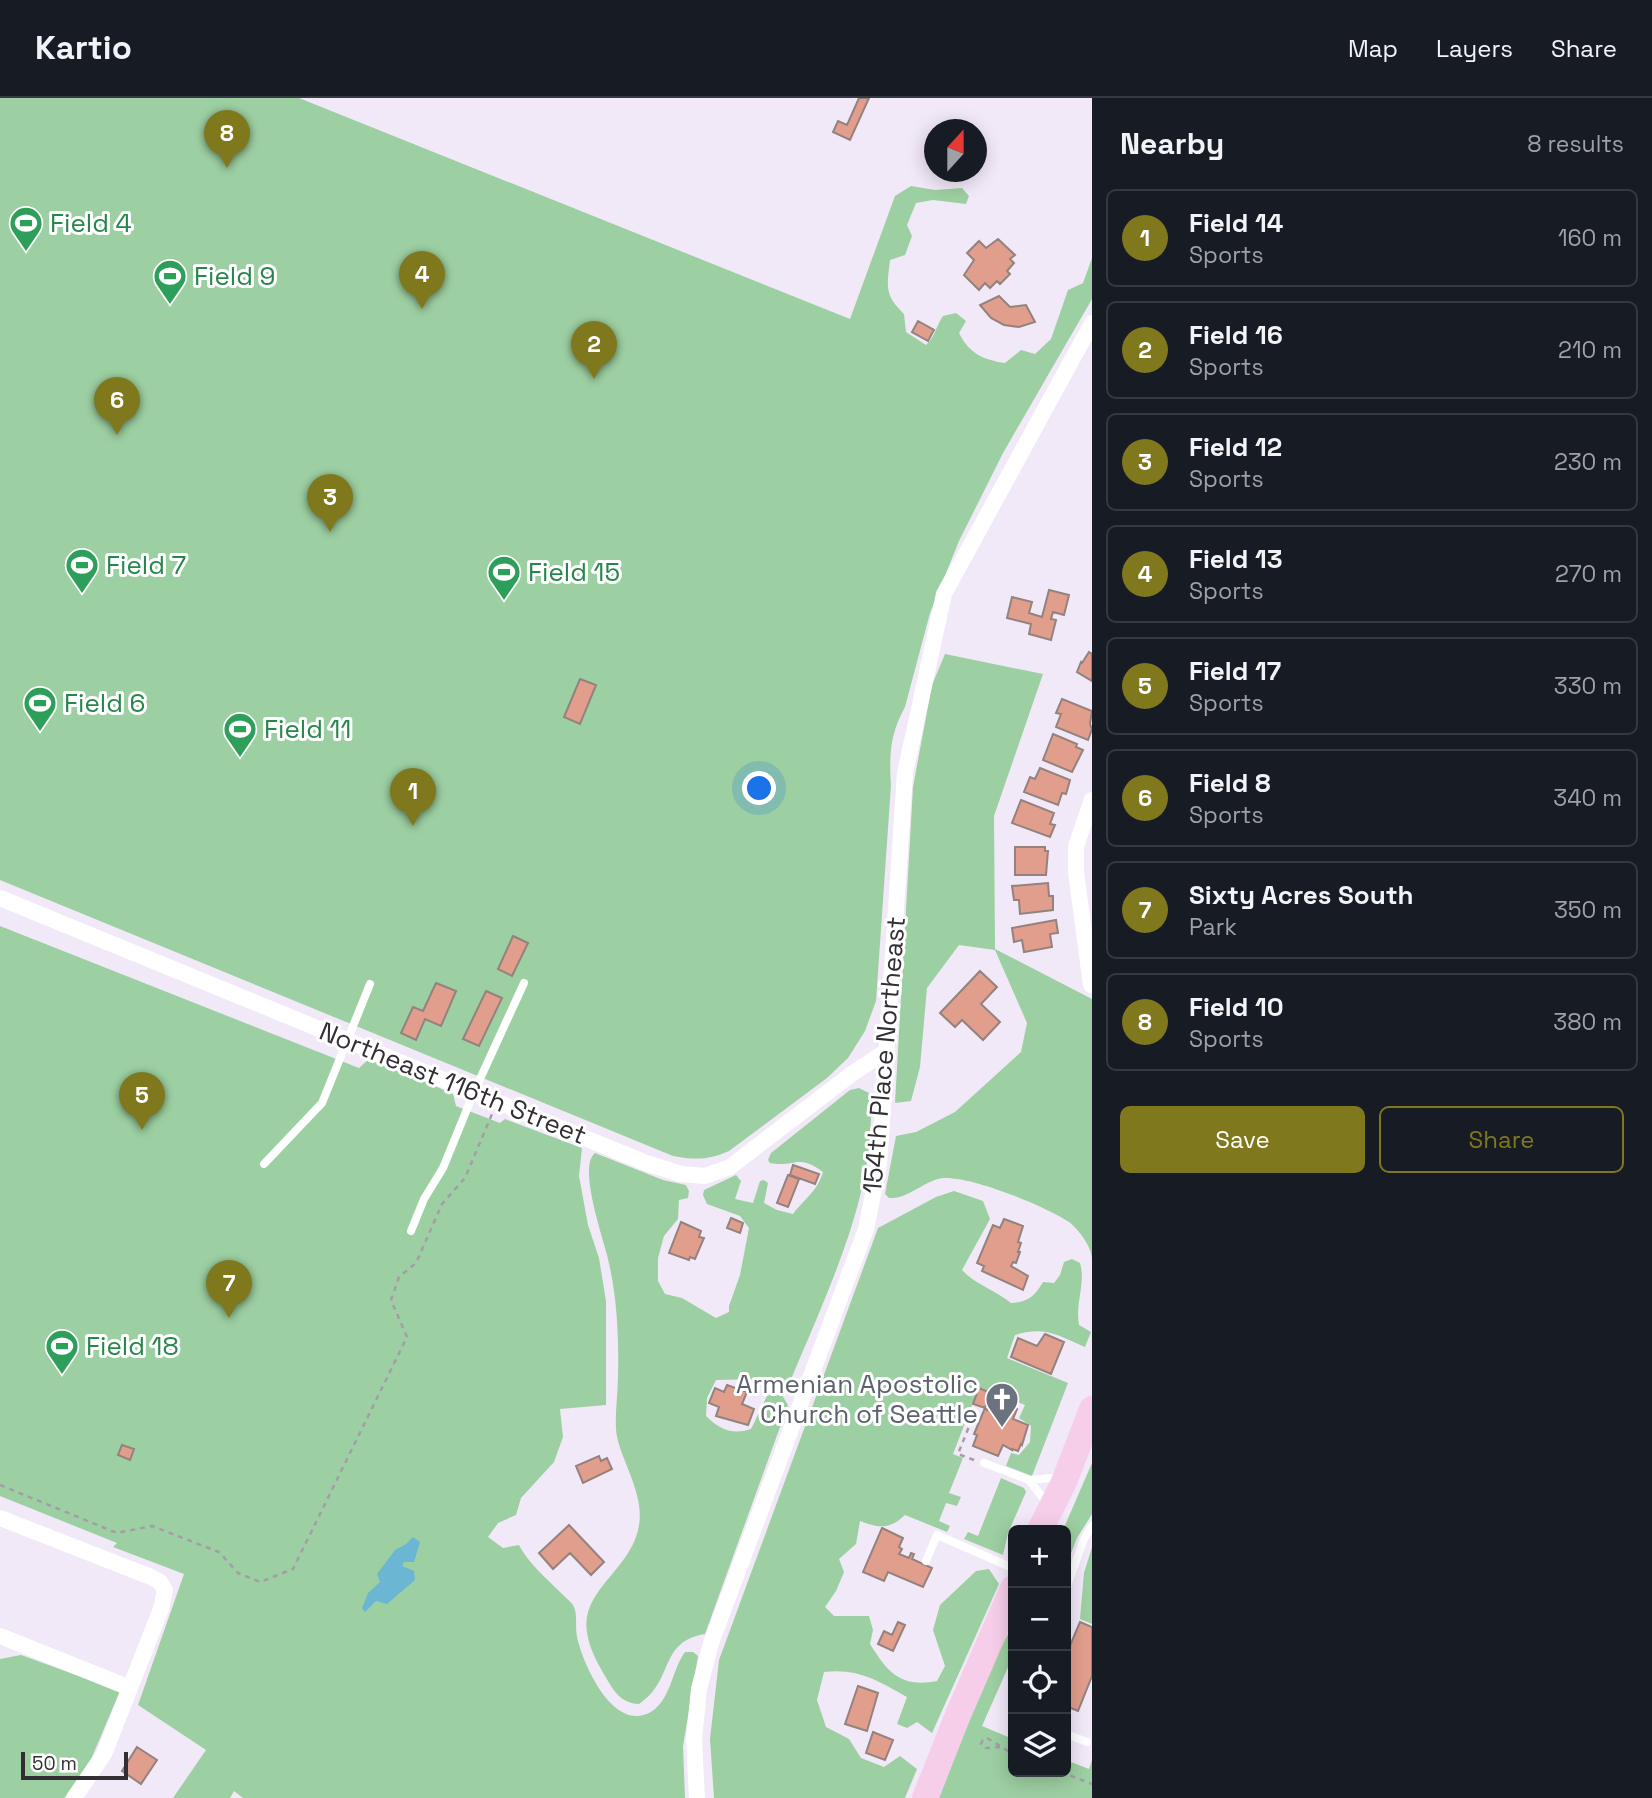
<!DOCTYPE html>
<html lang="en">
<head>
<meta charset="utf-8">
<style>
	body { margin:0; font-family:"Space Grotesk",sans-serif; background:#242831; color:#f1f3f6 }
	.controls { position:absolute; right:21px; bottom:21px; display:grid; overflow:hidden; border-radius:10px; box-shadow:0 4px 18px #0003 }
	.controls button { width:63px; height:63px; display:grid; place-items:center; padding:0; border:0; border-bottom:2px solid #363941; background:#171b24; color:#f1f3f6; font:35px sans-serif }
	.compass { position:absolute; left:924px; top:21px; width:63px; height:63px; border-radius:50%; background:#171b24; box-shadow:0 4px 18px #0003; rotate:21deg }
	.scale { position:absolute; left:21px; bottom:18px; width:107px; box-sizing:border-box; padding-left:7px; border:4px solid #322e34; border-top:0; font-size:19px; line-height:24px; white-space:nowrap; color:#322e34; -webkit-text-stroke:5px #fff; paint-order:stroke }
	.you { position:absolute; left:760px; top:691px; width:24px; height:24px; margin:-18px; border:5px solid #fff; border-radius:50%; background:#1a73e8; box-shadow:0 0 0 10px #1a73e833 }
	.badge { display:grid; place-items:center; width:46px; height:46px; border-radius:50%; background:#80781d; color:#fff; font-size:23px; font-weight:700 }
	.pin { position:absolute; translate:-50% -58px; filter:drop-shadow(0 2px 4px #0008) }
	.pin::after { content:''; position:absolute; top:37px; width:24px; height:21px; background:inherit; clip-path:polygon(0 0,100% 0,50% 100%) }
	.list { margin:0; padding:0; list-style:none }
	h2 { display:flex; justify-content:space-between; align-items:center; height:91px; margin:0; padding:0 28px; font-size:30px }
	h2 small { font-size:23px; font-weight:400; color:#9ea1a6 }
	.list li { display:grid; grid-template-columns:46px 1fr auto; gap:21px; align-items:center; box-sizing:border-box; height:98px; margin:0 14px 14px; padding:0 14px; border:2px solid #363941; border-radius:10px }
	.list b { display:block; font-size:26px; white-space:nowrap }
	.list p { margin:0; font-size:23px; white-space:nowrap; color:#9ea1a6 }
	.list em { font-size:23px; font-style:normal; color:#9ea1a6 }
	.actions { display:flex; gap:14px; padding:21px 28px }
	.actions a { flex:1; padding:16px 0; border:2px solid #80781d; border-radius:10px; text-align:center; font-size:24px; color:#80781d }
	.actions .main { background:#80781d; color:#fff }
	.icon { flex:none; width:38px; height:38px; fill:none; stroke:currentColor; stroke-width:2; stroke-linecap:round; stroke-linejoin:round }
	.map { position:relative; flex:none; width:1092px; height:1700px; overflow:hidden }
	header { display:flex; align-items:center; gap:42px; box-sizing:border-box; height:98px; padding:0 35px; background:#171b24; border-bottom:2px solid #363941 }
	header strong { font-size:33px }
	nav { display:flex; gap:38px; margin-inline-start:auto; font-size:24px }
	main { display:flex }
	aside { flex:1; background:#171b24 }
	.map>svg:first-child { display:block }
</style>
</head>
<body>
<header>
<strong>Kartio</strong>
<nav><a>Map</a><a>Layers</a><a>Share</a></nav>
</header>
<main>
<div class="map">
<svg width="1092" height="1700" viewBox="0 0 1092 1700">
	<rect width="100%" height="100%" fill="#f2e9f8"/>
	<path fill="#9ccfa1" d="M0,0H299L850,221L895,98L911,88L935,92L962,90L969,98L966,106L933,102L916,105L907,127L912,138L905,157L890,162C887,188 884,197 904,216L906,234L926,247C935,239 936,228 943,218L956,215L966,223L959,235C969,255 983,262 1005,265L1021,252L1035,256L1051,241L1068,192L1083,185L1092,160V201L1003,355L959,443L930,515L905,609C890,636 889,657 891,687L876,903L865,933L848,960L827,980L729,1053C709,1062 695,1062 673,1058L0,782Z
		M945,556L1043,576L994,718L995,851L1092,901V1160C1091,1148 1079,1132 1069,1124C1047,1109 963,1074 938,1081C920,1086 908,1101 889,1100L885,1096L896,1038L916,1034L955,1014L1021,954L1027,925L995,852L959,847L927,890L920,969L911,1003L895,1005L913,689L932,587Z
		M0,828L359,970L368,962L401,973L453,996L456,1008L500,1025L505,1021L582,1050L579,1078L588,1127L599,1160L606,1203V1307L560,1311L563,1339L554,1364L521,1400L516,1417L498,1425L488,1439L503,1450L519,1447C529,1466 546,1480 561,1495C565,1499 570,1503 573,1507C578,1515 575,1529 577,1539C583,1567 616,1641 655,1611C672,1596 672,1572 685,1554H693L698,1558L683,1648L685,1700H243L234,1693L230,1700H173L206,1652L138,1607L184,1476L113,1449L117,1445L0,1398Z
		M859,990L869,995C873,1008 871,1020 870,1033C867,1115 821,1208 790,1284L758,1281L716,1282L707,1300L706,1318C720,1332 733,1337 751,1331L768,1296L782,1297L788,1307L705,1536C658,1544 675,1582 639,1606C620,1605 614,1593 605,1578C597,1564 589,1550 587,1534C579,1486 648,1466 639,1407C636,1382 617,1352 616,1331C615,1313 618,1296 618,1278C619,1238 617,1196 607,1157C602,1137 578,1068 595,1055L663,1082L686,1087L689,1093L688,1100L679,1102L678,1121L664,1138L658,1160V1183L665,1196L682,1200L716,1220L729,1214V1208L740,1177L749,1130L740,1118L707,1106L703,1097L704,1092L736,1077L741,1083L735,1101L753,1105L760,1083L764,1082L768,1085L764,1105L777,1112L793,1116C805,1100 817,1094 823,1074C797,1055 796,1070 770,1065L768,1062L771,1055L850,992Z
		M954,1093L983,1103L990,1121L962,1172C976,1187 995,1192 1011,1205C1028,1204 1034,1199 1043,1184L1054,1185L1060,1177L1064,1164L1072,1161L1080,1165C1086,1185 1075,1205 1079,1227L1091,1234L1085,1249C1056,1237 1046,1228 1015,1237L1007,1260L1068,1285L1032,1378L1006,1368L1011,1355L1019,1357L1030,1344L1031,1328L1019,1320L1025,1307L979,1289L953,1356L963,1360L949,1395L961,1399L957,1408L946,1405L939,1423L950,1428L947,1434L905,1417C889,1432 879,1430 860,1423L856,1446L839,1461L844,1474L836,1493L825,1509L834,1518H869L873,1532L870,1546C888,1575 901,1590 937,1583L945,1568L933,1532L940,1507L976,1473L989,1471L999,1486L932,1635L917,1624L907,1630L897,1626L907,1599C878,1583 859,1570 824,1574L817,1602L826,1629L849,1641L861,1660L884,1669L900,1658L917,1671L905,1700H714L710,1641L719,1562L878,1130L936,1099Z
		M1092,1365V1416L1077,1440L1066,1468V1432H1063Z
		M1001,1380L1024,1390L1026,1394L1008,1435L1003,1457L964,1441L968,1434L978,1438Z
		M1092,1449V1526L1080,1521L1084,1475Z
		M1013,1527V1558L982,1628L1013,1641V1674H1066V1662L1089,1671L1092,1662V1700H939C962,1642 982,1580 1013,1527Z
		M21,1557L120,1593L84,1678L64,1700H0V1561Z"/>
	<path fill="#6bb7d3" d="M413,1439L420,1444L414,1464H404L402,1468L414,1473L415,1482L387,1506L376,1503L365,1514L362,1510L368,1495L380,1484L377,1476L395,1452L406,1446Z"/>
	<path fill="#e29e8c" stroke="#93827e" stroke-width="2" d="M859,0H869L850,42L833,34L838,23L847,27Z
		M998,141L1015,157L1010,161L1014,165L1007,173L1010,176L1000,186L997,183L990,190L985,185L979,192L964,177L974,162L967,155L979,143L986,150Z
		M999,198L1010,209L1026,207L1035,224L1019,229L1004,227L991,220L980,207Z
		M918,223L934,232L928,243L912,234Z
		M1049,492L1069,497L1064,517L1053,514L1051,521L1056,522L1051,542L1029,536L1031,526L1007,520L1012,499L1032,504L1029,515L1042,519Z
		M1089,554L1092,556V583L1077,574L1081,564L1082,565Z
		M580,581L596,587L580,626L564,619Z
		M1062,601L1092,613L1090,626L1092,631L1088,642L1056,629L1061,616L1056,615Z
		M1053,636L1077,646L1076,649L1083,652L1072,674L1043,662Z
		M1040,670L1070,682L1066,696L1062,695L1058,707L1024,694L1030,679L1035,681Z
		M1021,702L1054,715L1050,726L1055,727L1050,739L1012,725Z
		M1015,749H1045V753H1048L1046,777H1015Z
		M1048,785L1049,798H1053V812L1020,816L1019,802H1014L1012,788Z
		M1056,822L1058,835L1050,836L1052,849L1024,854L1022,842L1014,844L1012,830Z
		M513,838L528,845L512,878L498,871Z
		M980,873L997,889L981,906L1000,924L983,942L962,922L955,929L940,915Z
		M436,885L456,893L441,928L425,921L416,942L401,935L413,909L423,913Z
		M486,893L502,900L479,948L463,941Z
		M793,1067L819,1076L815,1086L790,1077Z
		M788,1077L799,1081L788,1109L777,1105Z
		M731,1120L743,1125L740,1135L727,1130Z
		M1004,1121L1023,1128L1018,1144L1021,1145L1018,1154H1020L1016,1165L1013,1164L1011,1168L1028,1178L1023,1192L982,1173L984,1168L977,1165L993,1127L1000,1130Z
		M681,1124L701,1133L699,1139L704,1140L695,1161L690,1159L689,1162L669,1155Z
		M1045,1236L1064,1244L1051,1276L1011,1259L1018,1240L1037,1248Z
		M727,1287L747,1294L742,1306L754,1311L748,1327L716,1318L719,1309L709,1305L715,1290L724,1294Z
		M979,1290L991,1295L985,1310L973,1306Z
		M992,1301L1017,1311L1013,1321L1028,1327L1022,1347L1021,1346L1018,1353L1012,1351V1352L1003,1347L998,1358L973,1348L977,1337L974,1336L985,1310L987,1312Z
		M122,1347L134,1351L130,1362L118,1357Z
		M599,1358L601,1363L607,1360L612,1371L583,1385L576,1368Z
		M569,1427L604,1464L591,1477L570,1455L553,1471L539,1455Z
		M882,1430L903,1440L899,1449L902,1451L899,1456L909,1460L911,1455L914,1456L912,1461L932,1470L923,1489L888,1474L884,1483L863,1474Z
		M898,1524L905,1527L893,1553L878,1546L884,1533L892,1537Z
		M1080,1524L1092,1529V1578L1078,1613L1066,1608V1557Z
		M858,1588L878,1595L867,1633L845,1626Z
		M873,1634L893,1642L885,1662L866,1655Z
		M137,1649L157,1662L141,1686L122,1673Z"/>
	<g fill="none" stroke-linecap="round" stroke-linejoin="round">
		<path stroke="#a49da8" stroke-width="2.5" stroke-dasharray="5 5" stroke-linecap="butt" d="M974,1362L958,1356L972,1321L979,1324
			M0,1387L117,1435L152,1428L219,1454L238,1475L260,1484L293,1471L407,1239L391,1202L399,1179L416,1165L442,1106L465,1080L492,1016
			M1000,1649L986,1650L981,1646L983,1641L987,1640L1013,1656
			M1061,1674L1092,1686"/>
		<path stroke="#fff" stroke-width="8" d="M264,1066L322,1005L370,886
			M411,1133L424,1101L443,1070L474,994L524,885
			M984,1365L1029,1382L1051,1380L1061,1383
			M1029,1382L1043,1400L1050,1405
			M926,1463L937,1437L1013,1470
			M1066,1491L1084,1441L1092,1428
			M1066,1636L1087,1644"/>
		<path stroke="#fff" stroke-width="16" d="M0,800L646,1065L681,1076L705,1078L730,1069L853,975L885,954
			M1091,887L1076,774V748L1092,702
			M0,1420L151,1479L160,1484L165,1492L161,1511L104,1656L74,1700
			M0,1538L130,1590
			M697,1700L694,1642L699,1591L711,1545L866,1131L879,1067L905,675L944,496L1092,225"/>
		<path stroke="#f6cee9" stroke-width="26" d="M1040,1432L1064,1384L1092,1311
			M925,1700L958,1617L1013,1490"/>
	</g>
	<defs>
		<symbol id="stadium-pin" viewBox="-11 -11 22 30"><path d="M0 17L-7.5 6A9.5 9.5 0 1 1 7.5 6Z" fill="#2e9e5b" stroke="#fff"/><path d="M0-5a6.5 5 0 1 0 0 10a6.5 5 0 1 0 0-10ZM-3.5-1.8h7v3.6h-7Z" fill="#fff"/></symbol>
		<symbol id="church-pin" viewBox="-11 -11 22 30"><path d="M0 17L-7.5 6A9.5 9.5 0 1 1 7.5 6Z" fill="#6b7280" stroke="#fff"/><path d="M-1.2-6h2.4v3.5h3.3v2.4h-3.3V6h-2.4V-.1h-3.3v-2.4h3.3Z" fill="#fff"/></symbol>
	</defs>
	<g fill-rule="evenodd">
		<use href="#stadium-pin" x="7" y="106" width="38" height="52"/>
		<use href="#stadium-pin" x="151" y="159" width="38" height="52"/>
		<use href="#stadium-pin" x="63" y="448" width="38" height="52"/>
		<use href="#stadium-pin" x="485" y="455" width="38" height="52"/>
		<use href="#stadium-pin" x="21" y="586" width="38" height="52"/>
		<use href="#stadium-pin" x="221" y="612" width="38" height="52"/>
		<use href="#stadium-pin" x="43" y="1229" width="38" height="52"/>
		<use href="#church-pin" x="983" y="1282" width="38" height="52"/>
	</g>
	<g text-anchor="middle" stroke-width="6" stroke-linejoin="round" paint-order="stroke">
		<g font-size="26" fill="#27864d" stroke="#fff" text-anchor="start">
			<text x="50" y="134">Field 4</text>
			<text x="194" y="187">Field 9</text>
			<text x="106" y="476">Field 7</text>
			<text x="528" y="483">Field 15</text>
			<text x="64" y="614">Field 6</text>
			<text x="264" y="640">Field 11</text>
			<text x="86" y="1257">Field 18</text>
		</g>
		<g font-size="26" fill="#322e34" stroke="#fff">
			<text transform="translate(884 957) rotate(-85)" y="9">154th Place Northeast</text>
			<text transform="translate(453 985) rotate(22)" y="9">Northeast 116th Street</text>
		</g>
		<g font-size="26" fill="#5b616d" stroke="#fff" text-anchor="end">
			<text x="978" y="1295">Armenian Apostolic<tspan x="978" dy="30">Church of Seattle</tspan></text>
		</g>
	</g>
</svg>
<div class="controls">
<button>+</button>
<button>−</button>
<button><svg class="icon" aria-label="locate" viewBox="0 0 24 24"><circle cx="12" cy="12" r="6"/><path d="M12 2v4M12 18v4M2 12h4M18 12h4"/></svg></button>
<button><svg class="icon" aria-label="layers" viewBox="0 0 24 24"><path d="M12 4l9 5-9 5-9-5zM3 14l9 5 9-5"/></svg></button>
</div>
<svg class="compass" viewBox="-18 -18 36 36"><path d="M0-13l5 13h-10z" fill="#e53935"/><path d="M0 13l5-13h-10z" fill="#9ea1a6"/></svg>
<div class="scale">50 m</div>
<div class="you"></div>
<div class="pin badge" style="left:413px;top:728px">1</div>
<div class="pin badge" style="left:594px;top:281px">2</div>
<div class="pin badge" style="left:330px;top:434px">3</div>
<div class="pin badge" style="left:422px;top:211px">4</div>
<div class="pin badge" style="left:142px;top:1032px">5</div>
<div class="pin badge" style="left:117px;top:337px">6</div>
<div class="pin badge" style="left:229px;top:1220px">7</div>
<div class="pin badge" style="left:227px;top:70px">8</div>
</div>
<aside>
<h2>Nearby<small>8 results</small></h2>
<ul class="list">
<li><span class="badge">1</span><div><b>Field 14</b><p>Sports</p></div><em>160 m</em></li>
<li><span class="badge">2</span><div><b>Field 16</b><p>Sports</p></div><em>210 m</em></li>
<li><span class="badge">3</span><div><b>Field 12</b><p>Sports</p></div><em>230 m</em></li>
<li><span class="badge">4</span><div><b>Field 13</b><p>Sports</p></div><em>270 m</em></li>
<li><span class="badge">5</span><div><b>Field 17</b><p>Sports</p></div><em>330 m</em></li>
<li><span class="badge">6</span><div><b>Field 8</b><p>Sports</p></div><em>340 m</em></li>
<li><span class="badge">7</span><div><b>Sixty Acres South</b><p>Park</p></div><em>350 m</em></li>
<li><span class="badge">8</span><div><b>Field 10</b><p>Sports</p></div><em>380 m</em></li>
</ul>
<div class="actions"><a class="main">Save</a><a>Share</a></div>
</aside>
</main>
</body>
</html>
